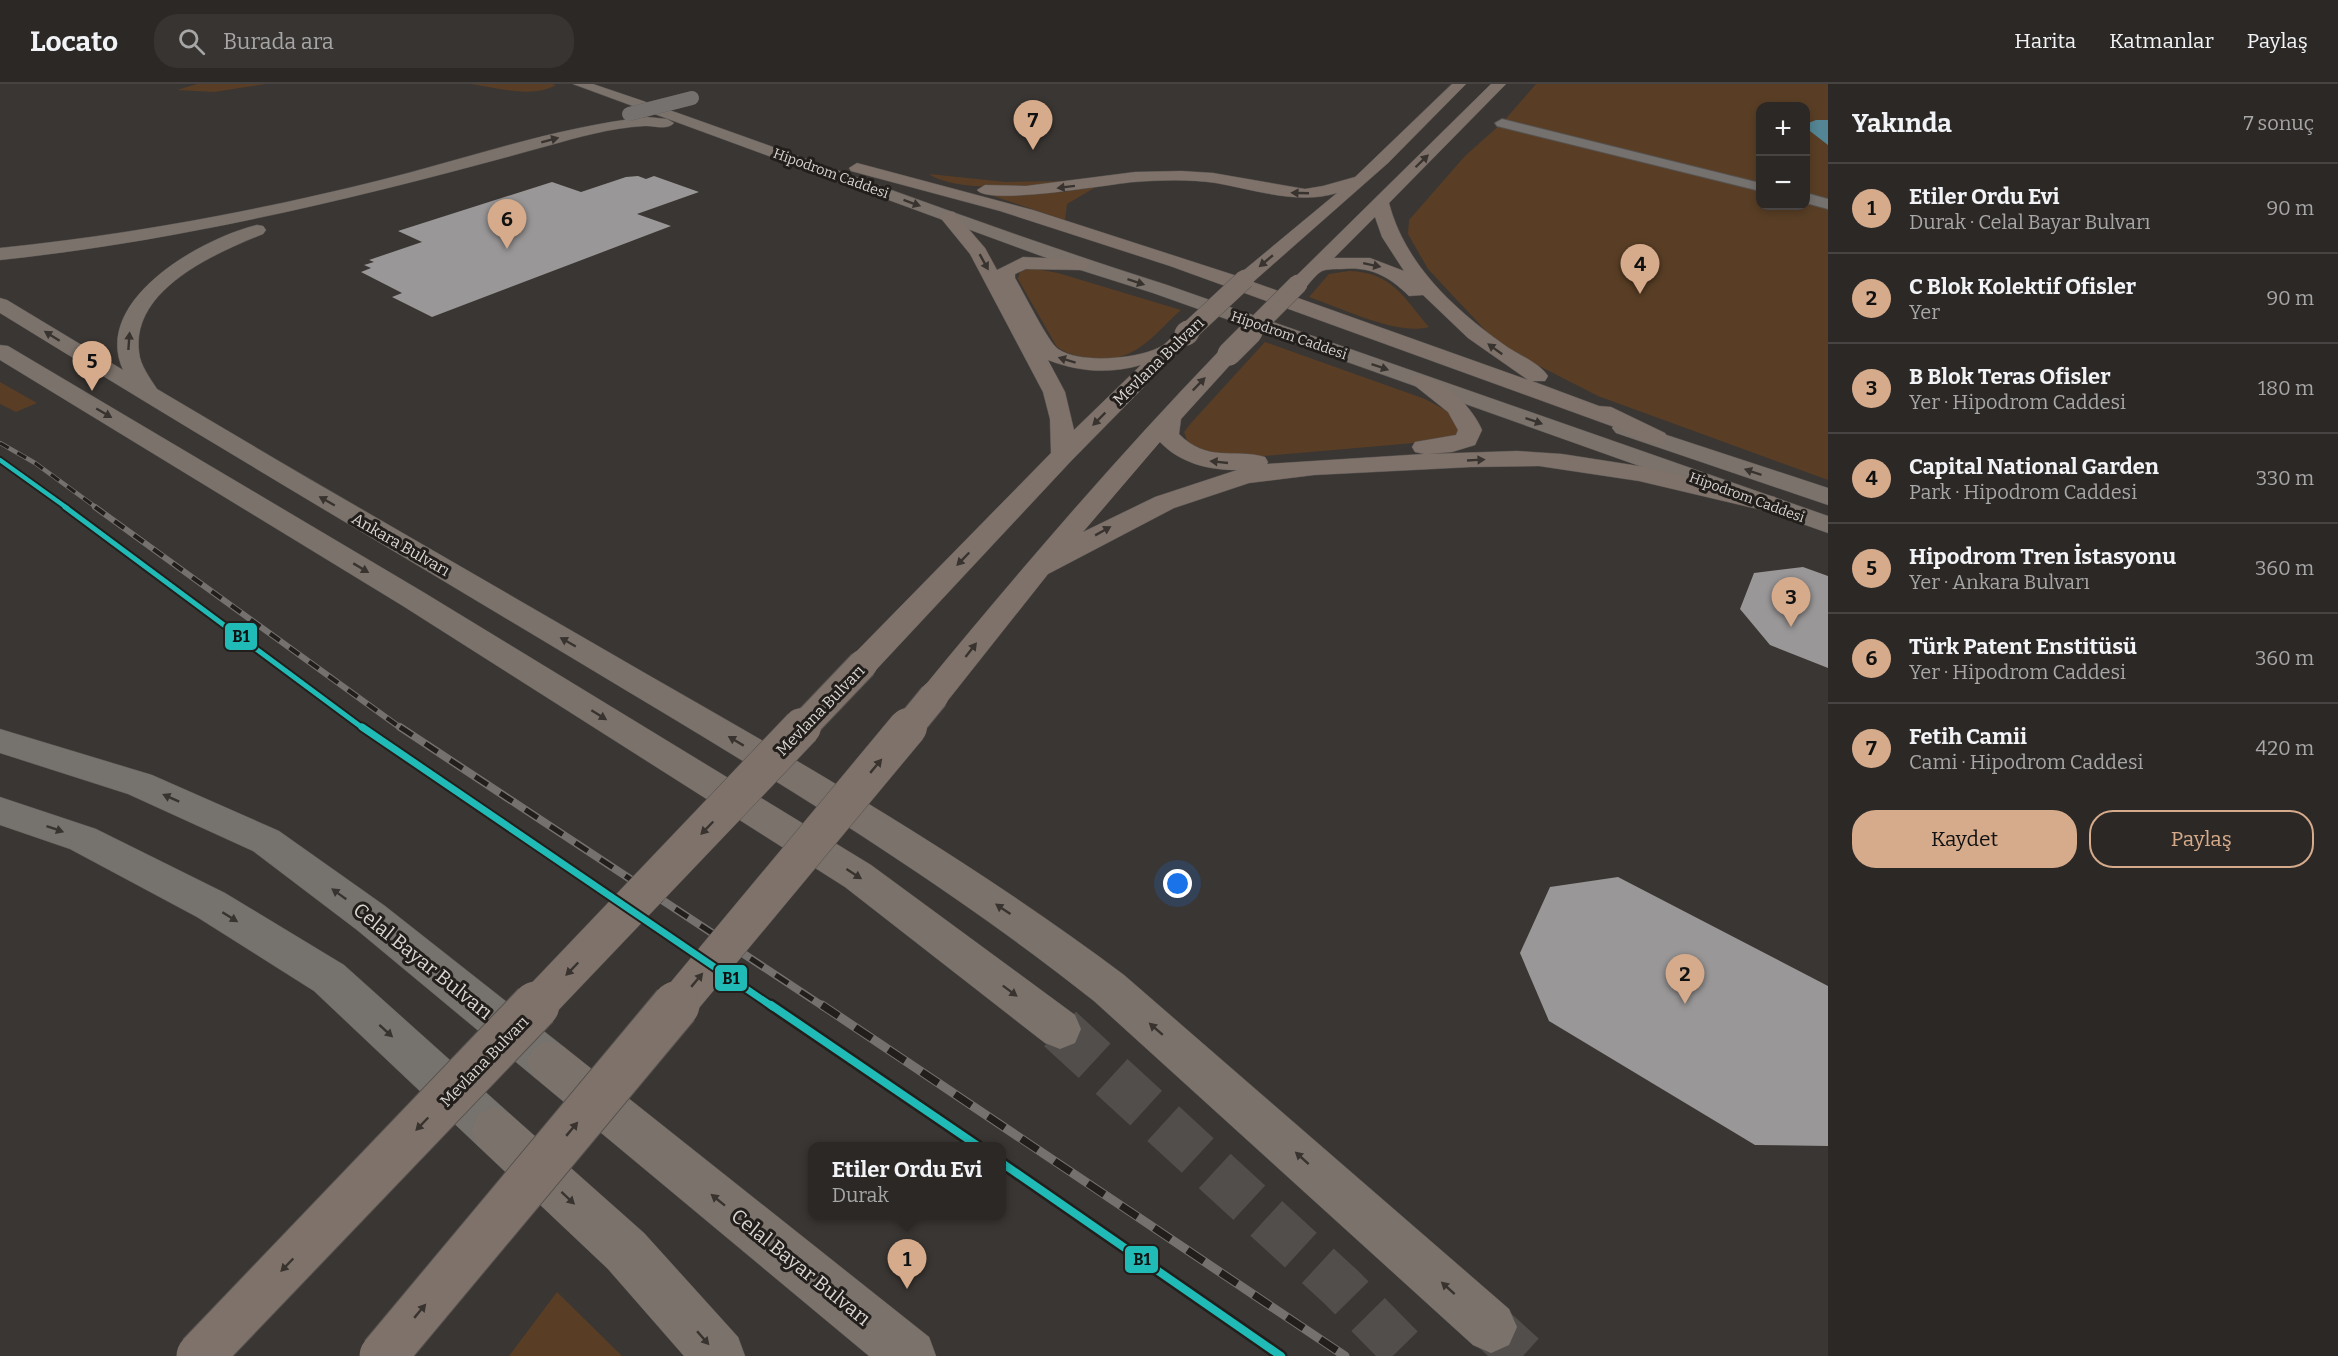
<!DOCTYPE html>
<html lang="tr">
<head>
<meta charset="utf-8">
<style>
	body { margin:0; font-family:Bitter,serif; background:#383432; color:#f1f3f6 }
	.controls { position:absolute; right:18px; top:18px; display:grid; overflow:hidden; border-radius:12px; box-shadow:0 3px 9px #0003 }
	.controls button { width:54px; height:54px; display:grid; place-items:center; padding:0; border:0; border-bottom:2px solid #484443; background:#2c2826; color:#f1f3f6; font:30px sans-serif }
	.you { position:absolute; left:1178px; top:800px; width:21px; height:21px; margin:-15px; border:4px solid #fff; border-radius:50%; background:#1a73e8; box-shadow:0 0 0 9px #1a73e833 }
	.badge { display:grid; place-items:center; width:39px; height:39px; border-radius:50%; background:#d6ab8b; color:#111; font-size:20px; font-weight:700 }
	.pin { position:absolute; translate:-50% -50px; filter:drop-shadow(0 2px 3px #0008) }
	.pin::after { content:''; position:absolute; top:32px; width:21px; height:18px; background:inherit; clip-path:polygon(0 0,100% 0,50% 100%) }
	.popup { position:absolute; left:808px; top:1058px; width:198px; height:78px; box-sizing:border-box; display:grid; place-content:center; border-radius:12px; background:#2c2826; filter:drop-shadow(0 2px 4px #0005); font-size:20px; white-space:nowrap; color:#a6a6a7 }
	.popup b { font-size:22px; color:#f1f3f6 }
	.popup::after { content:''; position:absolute; left:50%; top:100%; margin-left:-12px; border:12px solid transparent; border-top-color:#2c2826 }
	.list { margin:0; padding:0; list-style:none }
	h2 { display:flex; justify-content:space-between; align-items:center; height:78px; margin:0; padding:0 24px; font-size:26px }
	h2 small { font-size:20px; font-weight:400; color:#a6a6a7 }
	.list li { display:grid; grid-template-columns:39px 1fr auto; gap:18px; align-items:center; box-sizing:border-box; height:90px; padding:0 24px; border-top:2px solid #484443 }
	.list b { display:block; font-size:22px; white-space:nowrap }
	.list p { margin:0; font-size:20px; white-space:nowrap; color:#a6a6a7 }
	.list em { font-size:20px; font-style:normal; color:#a6a6a7 }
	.actions { display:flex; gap:12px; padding:18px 24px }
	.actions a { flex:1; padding:14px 0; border:2px solid #d6ab8b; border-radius:24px; text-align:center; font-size:21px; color:#d6ab8b }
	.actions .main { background:#d6ab8b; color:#111 }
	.icon { flex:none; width:33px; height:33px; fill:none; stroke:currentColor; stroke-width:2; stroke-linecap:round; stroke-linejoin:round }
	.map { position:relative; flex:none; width:1828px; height:1272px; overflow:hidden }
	header { display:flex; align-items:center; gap:36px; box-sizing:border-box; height:84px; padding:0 30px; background:#2c2826; border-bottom:2px solid #484443 }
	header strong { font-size:28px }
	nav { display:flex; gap:33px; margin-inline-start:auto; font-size:21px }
	.search { width:420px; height:54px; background:#383432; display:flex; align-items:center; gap:15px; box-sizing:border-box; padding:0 21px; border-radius:24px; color:#a6a6a7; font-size:22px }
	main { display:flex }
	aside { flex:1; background:#2c2826 }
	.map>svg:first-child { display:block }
</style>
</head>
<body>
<header>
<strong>Locato</strong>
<div class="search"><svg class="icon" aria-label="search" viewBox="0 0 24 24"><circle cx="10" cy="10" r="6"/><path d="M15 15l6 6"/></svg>Burada ara</div>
<nav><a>Harita</a><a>Katmanlar</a><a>Paylaş</a></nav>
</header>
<main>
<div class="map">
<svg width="1828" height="1272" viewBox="0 0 1828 1272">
	<rect width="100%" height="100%" fill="#3a3633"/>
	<path fill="#593e25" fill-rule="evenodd" d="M197,0H266L214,8L177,6Z
		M469,0H552L556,1C532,15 495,3 469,0Z
		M1536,0H1828V396L1598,312L1500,262L1428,185L1408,150L1409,136L1465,72L1502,39ZM1760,22H1806V122H1760Z
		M929,90L1006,98L1069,97L1068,100C1034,102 955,109 929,90Z
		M1096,103L1067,120L1065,136L987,110L1063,108Z
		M1031,184L1058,189L1181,226C1165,240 1149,260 1130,269C1109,279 1076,276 1057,263L1018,195L1020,188Z
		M1349,187C1392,188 1403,213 1429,243C1398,252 1341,224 1309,213L1329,190Z
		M1265,258L1425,315L1451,329L1459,345L1458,350L1437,357L1240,374L1208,370L1188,359L1184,348L1191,339Z
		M0,298L37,319L16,328L0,320Z
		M557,1208L622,1272H509Z"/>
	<path fill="#548594" d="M1816,36H1828V61L1806,44V40Z"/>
	<path fill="#999797" d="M638,92L646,95L654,92L699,108L637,130L671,142L432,233L392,213L402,209L361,188L371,184L364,181L374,178L369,176L422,158L398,147L552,98L581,108L626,93Z
		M1803,483L1828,492V584L1770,561L1740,525L1754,489Z
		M1618,793L1828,902V1062L1755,1061L1549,937L1520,869L1550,803Z"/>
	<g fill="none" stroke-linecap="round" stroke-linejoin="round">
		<path stroke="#524e4b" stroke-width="47" stroke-dasharray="47 23" stroke-linecap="butt" d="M1060,945L1341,1203L1409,1272
			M1491,1243L1523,1272"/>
		<defs>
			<path id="street" d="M1502,35L1760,99V107L1497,42L1495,39Z
				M1806,109L1828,115V125L1806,119Z"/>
			<path id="secondary" d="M0,645L152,691L279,747L385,822L564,963L571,978L564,993L549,999L534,993L357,846L253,767L128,710L0,669Z
				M0,713L96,745L225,809L344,881L510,1030L517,1046L510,1062L494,1069L478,1062L314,907L197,833L70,765L0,741Z"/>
			<path id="primary" d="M573,0H593C785,64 974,140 1167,201L1828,432V449L1153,209L1074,184Z
				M647,33L667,35L674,39C667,47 654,41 644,42C610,44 579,53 547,62C366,112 186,156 0,176V164C127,151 252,128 377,97C466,75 555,43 647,33Z
				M257,141L263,142L266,146L263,150C216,169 131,205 139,268C140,281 150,294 157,305C318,401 481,494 643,588C808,682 972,777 1124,891L1509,1225L1517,1243L1509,1261L1491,1269L1473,1261L1094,917C934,790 759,686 584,581C389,464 193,348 0,229V214L7,216L123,286C91,216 202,154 257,141Z
				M0,261L8,262L423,508L871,781L1075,931L1081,945L1075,959L1060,965L1045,959L845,803L403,522L0,276Z
				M1624,337L1828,404V421L1616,349L1612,344L1616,339Z
				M549,957L564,963L929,1253L936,1272H869L534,993L527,978L534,963Z
				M494,1023L510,1030L644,1149L738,1253L745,1272H684L608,1185L478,1062L471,1046L478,1030Z"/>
			<path id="highway" d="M1452,0H1466L1388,79L1253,198L1528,296L1468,254L1423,211L1409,212C1389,192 1370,182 1341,185C1336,185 1327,185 1322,187C1316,190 1310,199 1305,204H1291L1288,200L1491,0H1506L1389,119C1405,180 1453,224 1503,260C1516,270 1539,278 1548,292L1545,297H1532L1599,322L1611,323L1665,349L1668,354L1665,359C1648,363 1632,352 1617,344L1170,182L1000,127L851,87L849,84L857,79L1033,126L1237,192L1337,109C1298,121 1256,106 1216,99C1190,95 1160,96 1134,98C1109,100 989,122 977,106L985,101L1026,102L1135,88L1181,87L1213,89L1305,105L1323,102L1355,93ZM1375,133L1382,153L1404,187L1370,174H1334Z
				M948,127L954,128L985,164L997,186L1023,173L1088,176L1090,180L1088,184L1081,186L1026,185L1015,190V194C1023,207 1048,258 1058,265C1080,280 1135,275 1158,264C1166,261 1173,251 1179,246H1193L1196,250L1072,376L874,588L863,591L852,588L847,580L852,572L1051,369L1050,335L1043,308L970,170L939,132ZM1048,276C1079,288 1109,290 1141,281L1074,346L1065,308Z
				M1229,264L1237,265L1240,270L1181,335L1179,350C1208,379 1232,364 1265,373L1268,378L1267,380L1424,370L1415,368L1412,363L1415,358L1456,351L1458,346L1448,328L1409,297L1412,292C1438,286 1473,324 1482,346L1475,361L1452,368L1428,370L1517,367L1562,370L1639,382L1766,411L1775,413L1779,419L1775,425L1766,427L1639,397L1539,382L1471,383L1314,391L1249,399L1174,424L1048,490L945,620L934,623L923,620L918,612L923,604C1019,487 1116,374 1221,265ZM1160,358C1180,379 1208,386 1237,386L1155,413L1083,448Z"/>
		</defs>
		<use href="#street" stroke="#56524f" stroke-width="2"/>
		<use href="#secondary" stroke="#56524f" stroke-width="1"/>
		<use href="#primary" stroke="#56524f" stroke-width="1"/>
		<use href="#highway" stroke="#56524f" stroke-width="1"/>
		<use href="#street" fill="#74716e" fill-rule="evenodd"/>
		<use href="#secondary" fill="#76726d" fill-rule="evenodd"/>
		<use href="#primary" fill="#7b726b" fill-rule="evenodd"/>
		<use href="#highway" fill="#7f726a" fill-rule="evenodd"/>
		<defs>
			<path id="rail-far3" d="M0,359L35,379L97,424"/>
			<path id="rail-far2" d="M95,423L402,645"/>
			<path id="rail-far1" d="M400,643L824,923"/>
			<path id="rail" d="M822,921L1345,1272"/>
		</defs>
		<use href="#rail-far3" stroke="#74716e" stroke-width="4.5"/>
		<use href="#rail-far2" stroke="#74716e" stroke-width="6"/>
		<use href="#rail-far1" stroke="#74716e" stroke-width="8"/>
		<use href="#rail" stroke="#74716e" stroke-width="9"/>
		<use href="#rail-far3" stroke="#211e1b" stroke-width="3" stroke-dasharray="10" stroke-linecap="butt"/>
		<use href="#rail-far2" stroke="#211e1b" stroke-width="4" stroke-dasharray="12" stroke-linecap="butt"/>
		<use href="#rail-far1" stroke="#211e1b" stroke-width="5" stroke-dasharray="15" stroke-linecap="butt"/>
		<use href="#rail" stroke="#211e1b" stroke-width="7" stroke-dasharray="20" stroke-linecap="butt"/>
		<defs>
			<path id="street-bridge" d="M629,30L692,14"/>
			<path id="highway-bridge-far4" d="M1187,249L1245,195
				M1249,249L1298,200"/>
			<path id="highway-bridge-far3" d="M1186,250L1188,248
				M1229,270L1251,248"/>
			<path id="highway-bridge-far2" d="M801,645L863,580
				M907,645L934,612"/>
			<path id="highway-bridge-far1" d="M535,923L802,643
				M675,923L908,643"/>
			<path id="highway-bridge" d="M200,1272L536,921
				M383,1272L676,921"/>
		</defs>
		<use href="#street-bridge" stroke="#56524f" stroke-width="14" stroke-linecap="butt"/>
		<use href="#highway-bridge-far4" stroke="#56524f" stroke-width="20" stroke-linecap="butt"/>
		<use href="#highway-bridge-far3" stroke="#56524f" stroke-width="24" stroke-linecap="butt"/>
		<use href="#highway-bridge-far2" stroke="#56524f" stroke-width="31" stroke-linecap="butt"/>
		<use href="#highway-bridge-far1" stroke="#56524f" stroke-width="39" stroke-linecap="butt"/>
		<use href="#highway-bridge" stroke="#56524f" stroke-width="49" stroke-linecap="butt"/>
		<use href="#street-bridge" stroke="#74716e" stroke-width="14"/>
		<use href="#highway-bridge-far4" stroke="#7f726a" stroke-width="19"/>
		<use href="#highway-bridge-far3" stroke="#7f726a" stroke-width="23"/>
		<use href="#highway-bridge-far2" stroke="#7f726a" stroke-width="29"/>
		<use href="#highway-bridge-far1" stroke="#7f726a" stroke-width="38"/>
		<use href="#highway-bridge" stroke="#7f726a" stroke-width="47"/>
		<defs>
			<path id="rail-1-far3" d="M0,376L67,424"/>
			<path id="rail-1-far2" d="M65,423L364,645"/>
			<path id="rail-1-far1" d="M362,643L773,923"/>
			<path id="rail-1" d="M771,921L978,1062
				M1002,1079L1281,1272"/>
		</defs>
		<use href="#rail-1-far3" stroke="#211e1b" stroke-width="8"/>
		<use href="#rail-1-far2" stroke="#211e1b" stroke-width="9"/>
		<use href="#rail-1-far1" stroke="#211e1b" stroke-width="11"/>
		<use href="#rail-1" stroke="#211e1b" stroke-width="13"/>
		<use href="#rail-1-far3" stroke="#20bbb6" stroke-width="4.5"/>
		<use href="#rail-1-far2" stroke="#20bbb6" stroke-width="5"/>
		<use href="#rail-1-far1" stroke="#20bbb6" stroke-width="7"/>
		<use href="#rail-1" stroke="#20bbb6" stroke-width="8"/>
	</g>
	<defs><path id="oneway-solid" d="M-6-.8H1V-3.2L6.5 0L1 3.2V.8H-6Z" transform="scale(1.5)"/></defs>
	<g fill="#38332f">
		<use href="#oneway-solid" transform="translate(550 56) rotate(-15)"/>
		<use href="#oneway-solid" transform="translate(1422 77) rotate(-44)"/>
		<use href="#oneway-solid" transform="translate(1066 103) rotate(173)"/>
		<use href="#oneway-solid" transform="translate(1300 109) rotate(-178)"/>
		<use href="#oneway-solid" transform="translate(912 119) rotate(20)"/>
		<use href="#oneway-solid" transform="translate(1266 177) rotate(140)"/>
		<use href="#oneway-solid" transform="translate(984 178) rotate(61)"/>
		<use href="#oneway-solid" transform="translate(1372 181) rotate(12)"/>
		<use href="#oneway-solid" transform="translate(1136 198) rotate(18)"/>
		<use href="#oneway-solid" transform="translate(52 252) rotate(-148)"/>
		<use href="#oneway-solid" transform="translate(129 257) rotate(-86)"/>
		<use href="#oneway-solid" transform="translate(1495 265) rotate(-144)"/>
		<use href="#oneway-solid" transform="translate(1067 276) rotate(-163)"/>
		<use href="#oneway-solid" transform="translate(1380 283) rotate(19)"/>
		<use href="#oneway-solid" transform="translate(1199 300) rotate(-46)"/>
		<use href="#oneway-solid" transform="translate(104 329) rotate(30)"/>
		<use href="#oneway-solid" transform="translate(1099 335) rotate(135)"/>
		<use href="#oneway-solid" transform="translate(1534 337) rotate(19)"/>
		<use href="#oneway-solid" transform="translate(1476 376) rotate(-3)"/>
		<use href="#oneway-solid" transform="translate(1219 378) rotate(-174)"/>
		<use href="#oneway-solid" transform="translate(1753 388) rotate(-161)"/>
		<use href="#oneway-solid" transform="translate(327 417) rotate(-150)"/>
		<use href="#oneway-solid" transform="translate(1103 447) rotate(-29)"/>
		<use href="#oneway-solid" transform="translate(963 475) rotate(134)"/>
		<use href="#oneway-solid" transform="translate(361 484) rotate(31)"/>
		<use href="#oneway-solid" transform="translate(568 558) rotate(-150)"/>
		<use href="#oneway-solid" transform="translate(971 566) rotate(-52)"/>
		<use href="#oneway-solid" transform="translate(599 631) rotate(32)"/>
		<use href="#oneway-solid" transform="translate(736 657) rotate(-149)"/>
		<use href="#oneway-solid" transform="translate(876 682) rotate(-50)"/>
		<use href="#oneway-solid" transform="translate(707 744) rotate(134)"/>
		<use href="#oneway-solid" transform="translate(854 790) rotate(33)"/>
		<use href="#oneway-solid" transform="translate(1003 825) rotate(-146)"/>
		<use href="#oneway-solid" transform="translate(572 885) rotate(134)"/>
		<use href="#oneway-solid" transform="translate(697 896) rotate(-50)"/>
		<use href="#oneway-solid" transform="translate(1010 907) rotate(37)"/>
		<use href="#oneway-solid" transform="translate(1156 945) rotate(-139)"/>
		<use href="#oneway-solid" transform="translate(422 1040) rotate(134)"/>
		<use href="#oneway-solid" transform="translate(572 1045) rotate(-50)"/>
		<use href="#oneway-solid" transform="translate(1302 1074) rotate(-138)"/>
		<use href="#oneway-solid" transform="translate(568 1114) rotate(43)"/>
		<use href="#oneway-solid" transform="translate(718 1116) rotate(-141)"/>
		<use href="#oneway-solid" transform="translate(287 1181) rotate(134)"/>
		<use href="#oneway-solid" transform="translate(1448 1204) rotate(-138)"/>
		<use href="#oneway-solid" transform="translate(420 1227) rotate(-50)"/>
		<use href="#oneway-solid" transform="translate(703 1254) rotate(49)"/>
	</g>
	<g fill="#363330">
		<use href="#oneway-solid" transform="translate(171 714) rotate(-156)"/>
		<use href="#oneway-solid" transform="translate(55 745) rotate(19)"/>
		<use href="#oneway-solid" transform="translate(339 810) rotate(-144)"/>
		<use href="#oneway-solid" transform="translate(230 833) rotate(32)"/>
		<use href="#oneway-solid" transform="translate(386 947) rotate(42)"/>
	</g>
	<g text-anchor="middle" stroke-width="6" stroke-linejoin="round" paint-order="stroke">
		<g font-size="14" fill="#dad5d1" stroke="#211e1b">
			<text transform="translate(831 89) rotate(20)" y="5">Hipodrom Caddesi</text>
			<text transform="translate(1289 251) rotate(19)" y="5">Hipodrom Caddesi</text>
			<text transform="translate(1747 413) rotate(20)" y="5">Hipodrom Caddesi</text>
		</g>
		<g font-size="16" fill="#dad5d1" stroke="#211e1b">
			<text transform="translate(1158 277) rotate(-44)" y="6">Mevlana Bulvarı</text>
			<text transform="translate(401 460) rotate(30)" y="6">Ankara Bulvarı</text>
			<text transform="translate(820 626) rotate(-46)" y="6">Mevlana Bulvarı</text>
			<text transform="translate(484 977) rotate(-46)" y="6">Mevlana Bulvarı</text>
		</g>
		<g font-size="20" fill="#dad5d1" stroke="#211e1b">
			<text transform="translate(423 877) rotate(39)" y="7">Celal Bayar Bulvarı</text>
			<text transform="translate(801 1183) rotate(39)" y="7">Celal Bayar Bulvarı</text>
		</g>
	</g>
	<g stroke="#211e1b" stroke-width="2">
		<rect x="224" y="538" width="34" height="29" rx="6" fill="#20bbb6"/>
		<rect x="714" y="880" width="34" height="28" rx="6" fill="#20bbb6"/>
		<rect x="1124" y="1161" width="35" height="29" rx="6" fill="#20bbb6"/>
	</g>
	<g font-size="16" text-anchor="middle" font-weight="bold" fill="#111">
		<text x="241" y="558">B1</text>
		<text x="731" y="900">B1</text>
		<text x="1142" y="1181">B1</text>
	</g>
</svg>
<div class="controls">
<button>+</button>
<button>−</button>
</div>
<div class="you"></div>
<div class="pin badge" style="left:907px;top:1205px">1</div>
<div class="popup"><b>Etiler Ordu Evi</b>Durak</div>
<div class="pin badge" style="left:1685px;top:920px">2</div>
<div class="pin badge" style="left:1791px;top:543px">3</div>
<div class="pin badge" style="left:1640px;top:210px">4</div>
<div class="pin badge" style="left:92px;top:307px">5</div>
<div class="pin badge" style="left:507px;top:165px">6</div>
<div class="pin badge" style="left:1033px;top:66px">7</div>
</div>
<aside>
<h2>Yakında<small>7 sonuç</small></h2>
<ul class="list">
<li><span class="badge">1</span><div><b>Etiler Ordu Evi</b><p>Durak · Celal Bayar Bulvarı</p></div><em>90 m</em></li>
<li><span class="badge">2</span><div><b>C Blok Kolektif Ofisler</b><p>Yer</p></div><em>90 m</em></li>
<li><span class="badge">3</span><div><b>B Blok Teras Ofisler</b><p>Yer · Hipodrom Caddesi</p></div><em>180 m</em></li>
<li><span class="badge">4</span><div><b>Capital National Garden</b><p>Park · Hipodrom Caddesi</p></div><em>330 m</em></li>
<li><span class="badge">5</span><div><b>Hipodrom Tren İstasyonu</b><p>Yer · Ankara Bulvarı</p></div><em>360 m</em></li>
<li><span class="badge">6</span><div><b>Türk Patent Enstitüsü</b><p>Yer · Hipodrom Caddesi</p></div><em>360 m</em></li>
<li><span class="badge">7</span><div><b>Fetih Camii</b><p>Cami · Hipodrom Caddesi</p></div><em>420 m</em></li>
</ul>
<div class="actions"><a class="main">Kaydet</a><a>Paylaş</a></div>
</aside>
</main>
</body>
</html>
